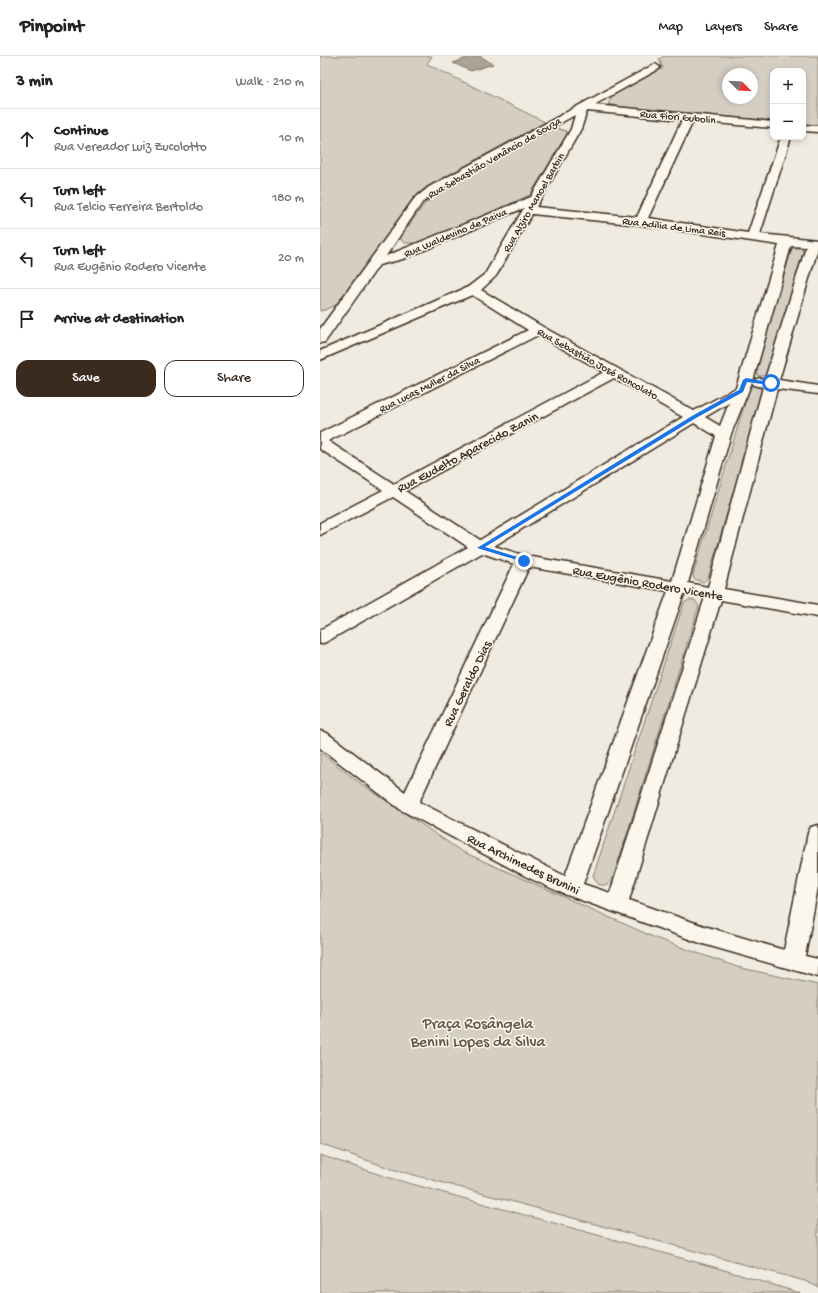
<!DOCTYPE html>
<html lang="en">
<head>
<meta charset="utf-8">
<style>
	body { margin:0; font-family:"Gochi Hand",sans-serif; background:#f6f6f6; color:#222 }
	.controls { position:absolute; right:12px; top:12px; display:grid; overflow:hidden; border-radius:8px; box-shadow:0 2px 6px #0003 }
	.controls button { width:36px; height:36px; display:grid; place-items:center; padding:0; border:0; border-bottom:1px solid #e0e0e0; background:#fff; color:#222; font:20px sans-serif }
	.compass { position:absolute; left:402px; top:12px; width:36px; height:36px; border-radius:50%; background:#fff; box-shadow:0 2px 6px #0003; rotate:114deg }
	.stop { position:absolute; width:12px; height:12px; margin:-9px; border:3px solid #1a73e8; border-radius:50%; background:#fff }
	.stop.end { background:#1a73e8; border-color:#fff; box-shadow:0 1px 4px #0008 }
	.list { margin:0; padding:0; list-style:none }
	h2 { display:flex; justify-content:space-between; align-items:center; height:52px; margin:0; padding:0 16px; font-size:17px }
	h2 small { font-size:13px; font-weight:400; color:#767676 }
	.list li { display:grid; grid-template-columns:26px 1fr auto; gap:12px; align-items:center; box-sizing:border-box; height:60px; padding:0 16px; border-top:1px solid #e0e0e0 }
	.list b { display:block; font-size:15px; white-space:nowrap }
	.list p { margin:0; font-size:13px; white-space:nowrap; color:#767676 }
	.list em { font-size:13px; font-style:normal; color:#767676 }
	.actions { display:flex; gap:8px; padding:12px 16px }
	.actions a { flex:1; padding:9px 0; border:1px solid #3b2a1e; border-radius:12px; text-align:center; font-size:14px; color:#3b2a1e }
	.actions .main { background:#3b2a1e; color:#fff }
	.icon { flex:none; width:22px; height:22px; fill:none; stroke:currentColor; stroke-width:2; stroke-linecap:round; stroke-linejoin:round }
	.map { position:relative; flex:none; width:498px; height:1237px; overflow:hidden }
	header { display:flex; align-items:center; gap:24px; box-sizing:border-box; height:56px; padding:0 20px; background:#fff; border-bottom:1px solid #e0e0e0 }
	header strong { font-size:19px }
	nav { display:flex; gap:22px; margin-inline-start:auto; font-size:14px }
	main { display:flex }
	aside { flex:1; background:#fff }
	.map>svg:first-child { display:block }
</style>
</head>
<body>
<header>
<strong>Pinpoint</strong>
<nav><a>Map</a><a>Layers</a><a>Share</a></nav>
</header>
<main>
<aside>
<h2>3 min<small>Walk · 210 m</small></h2>
<ul class="list">
<li><svg class="icon" aria-label="ahead" viewBox="0 0 24 24"><path d="M12 20V5M6 11l6-6 6 6"/></svg><div><b>Continue</b><p>Rua Vereador Luiz Zucolotto</p></div><em>10 m</em></li>
<li><svg class="icon" aria-label="left" viewBox="0 0 24 24"><path d="M17 20v-9H6M10 6l-5 5 5 5"/></svg><div><b>Turn left</b><p>Rua Telcio Ferreira Bertoldo</p></div><em>180 m</em></li>
<li><svg class="icon" aria-label="left" viewBox="0 0 24 24"><path d="M17 20v-9H6M10 6l-5 5 5 5"/></svg><div><b>Turn left</b><p>Rua Eugênio Rodero Vicente</p></div><em>20 m</em></li>
<li><svg class="icon" aria-label="arrive" viewBox="0 0 24 24"><path d="M6 21V4h12l-3 4 3 4H6"/></svg><div><b>Arrive at destination</b></div></li>
</ul>
<div class="actions"><a class="main">Save</a><a>Share</a></div>
</aside>
<div class="map">
<svg width="498" height="1237" viewBox="0 0 498 1237">
	<rect width="100%" height="100%" fill="#f0ebe0"/>
	<filter id="ink" filterUnits="userSpaceOnUse"><feTurbulence type="fractalNoise" baseFrequency=".025" numOctaves="2"/><feDisplacementMap in="SourceGraphic" scale="8" xChannelSelector="R" yChannelSelector="G"/><feConvolveMatrix kernelMatrix="1 2 1 2 8 2 1 2 1" color-interpolation-filters="sRGB"/></filter>
	<g filter="url(#ink)">
		<path fill="#d5cec3" stroke="#887c70" fill-rule="evenodd" d="M0,0H112L107,8L225,66L108,130L98,138L16,249L5,254L0,255Z
			M344,0H498V69L483,68V15H453V65L307,52L288,48L293,39L343,12L339,3ZM408,18H432V42H408Z
			M236,72L246,75L247,78L210,139L99,187H85L81,184V180L103,150L117,136L224,75Z
			M474,192H481L483,196L449,316L445,320H438L435,313L472,193Z
			M434,330L438,331L443,335L388,522L383,526L374,523L373,519L429,333Z
			M369,544H375L379,550L293,822C289,828 286,831 278,828L273,820L364,547Z
			M0,696L40,727L141,795L338,883L417,911L498,929V1231L485,1225L72,1113L0,1088Z
			M0,1099L70,1122L394,1211L480,1237H0Z"/>
		<path fill="#aca397" stroke="#7f7367" d="M152,0H160L173,8L151,15L133,7Z"/>
		<g fill="none" stroke-linecap="round" stroke-linejoin="round">
			<defs>
				<path id="minor" d="M335,8L340,11L339,13L274,49L453,66V72L373,65L328,162L428,177L461,81H471L440,178L498,184V192L459,324L498,330V338L457,333L404,533L498,549V561L401,544L309,844L384,870L464,894L488,777L491,771L498,769V831L485,900L498,903V921L383,888L244,838L207,821L81,754L0,692V675L7,677L85,736L194,508L162,497L6,586L0,588V574L148,491L73,441L0,479V467L63,434L0,393V377L208,274L152,239L0,304V295L148,231L165,218L204,152L83,203L59,209L5,286L0,287V273L94,143L109,131ZM267,55L362,64L317,161L216,151L261,73ZM255,59L251,73L211,141L66,200L102,147L117,135ZM212,158L321,169L459,189L416,332L374,355L223,271L161,234L176,220ZM471,190L486,191L445,323L439,322L433,325ZM218,279L284,316L74,428L8,385ZM294,322L363,361L160,484L85,435ZM432,326L434,329L443,331L388,531L368,527L411,378ZM409,347L400,370L385,361ZM374,367L396,380L352,525L206,500L174,490ZM209,511L348,535L245,820L99,746ZM364,538L385,541L290,837L263,828Z
					M483,69L498,70V76L483,75Z"/>
			</defs>
			<use href="#minor" stroke="#3b2a1e" stroke-width="3"/>
			<use href="#minor" fill="#fbf7ec" fill-rule="evenodd"/>
		</g>
	</g>
	<path fill="#1a73e8" d="M426,322L454,327L451,329L427,326L423,336L376,362L165,491L207,504V507L157,492L372,360L419,334L423,324Z"/>
	<g text-anchor="middle" stroke-width="3" stroke-linejoin="round" paint-order="stroke">
		<g font-size="11" fill="#3b2a1e" stroke="#fbf7ec">
			<text transform="translate(358 60) rotate(5)" y="4">Rua Fiori Gubolin</text>
			<text transform="translate(174 101) rotate(-30)" y="4">Rua Sebastião Venâncio de Souza</text>
			<text transform="translate(213 146) rotate(-60)" y="4">Rua Alziro Manoel Barbin</text>
			<text transform="translate(354 170) rotate(7)" y="4">Rua Adilia de Lima Reis</text>
			<text transform="translate(135 176) rotate(-23)" y="4">Rua Waldevino de Paiva</text>
			<text transform="translate(278 307) rotate(29)" y="4">Rua Sebastião José Roncolato</text>
			<text transform="translate(109 328) rotate(-27)" y="4">Rua Lucas Muller da Silva</text>
		</g>
		<g font-size="13" fill="#3b2a1e" stroke="#fbf7ec">
			<text transform="translate(147 395) rotate(-28)" y="5">Rua Eudelto Aparecido Zanin</text>
			<text transform="translate(328 526) rotate(10)" y="5">Rua Eugênio Rodero Vicente</text>
			<text transform="translate(146 627) rotate(-64)" y="5">Rua Geraldo Dias</text>
			<text transform="translate(204 807) rotate(26)" y="5">Rua Archimedes Brunini</text>
		</g>
		<g font-size="16" fill="#625347" stroke="#fbf7ec">
			<text x="158" y="972">Praça Rosângela<tspan x="158" dy="18">Benini Lopes da Silva</tspan></text>
		</g>
	</g>
</svg>
<div class="controls">
<button>+</button>
<button>−</button>
</div>
<svg class="compass" viewBox="-18 -18 36 36"><path d="M0-13l5 13h-10z" fill="#e53935"/><path d="M0 13l5-13h-10z" fill="#767676"/></svg>
<div class="stop" style="left:451px;top:327px"></div>
<div class="stop end" style="left:204px;top:505px"></div>
</div>
</main>
</body>
</html>
